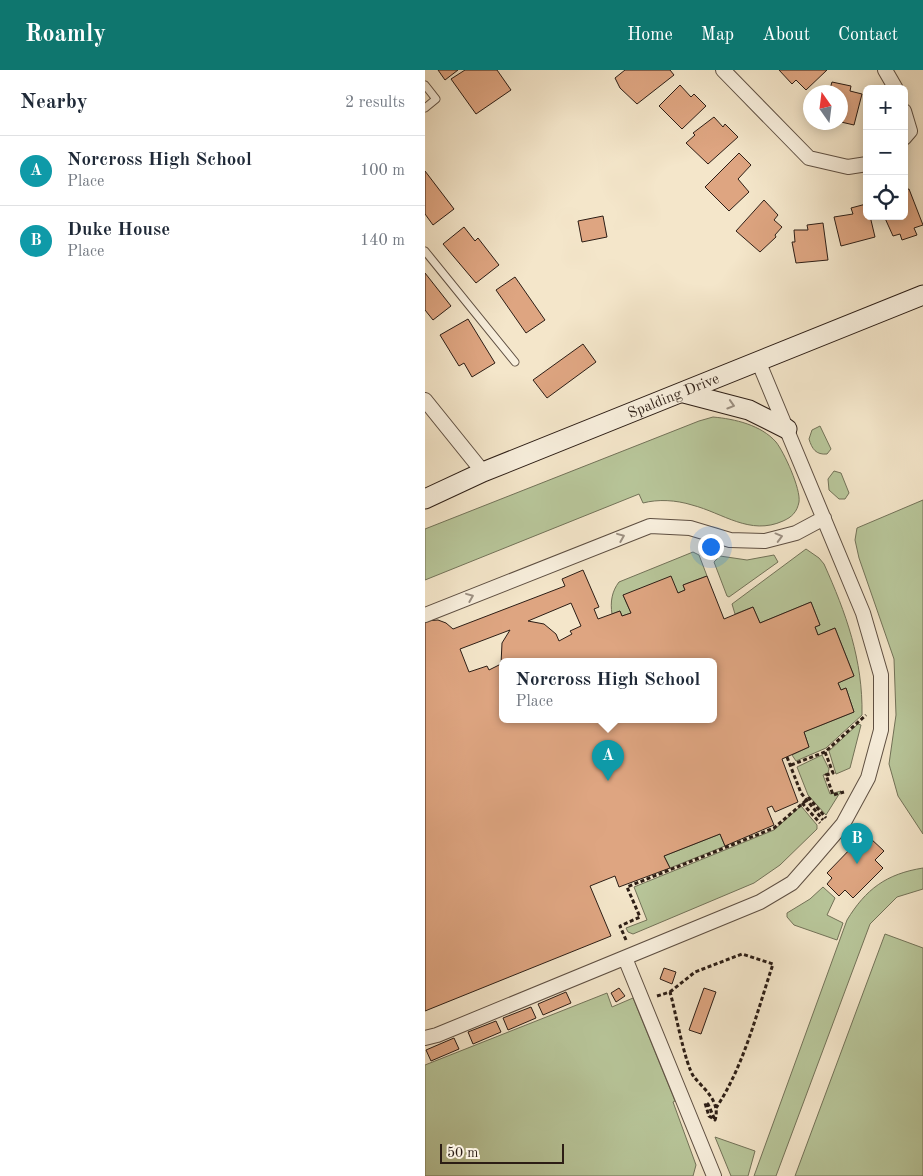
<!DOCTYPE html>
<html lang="en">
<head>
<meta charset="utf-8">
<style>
	body { margin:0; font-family:"Old Standard TT",serif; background:#f6f6f7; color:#1f2937 }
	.controls { position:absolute; right:15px; top:15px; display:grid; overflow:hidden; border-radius:8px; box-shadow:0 2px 12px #0003 }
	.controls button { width:45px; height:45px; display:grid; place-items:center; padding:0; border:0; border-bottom:1px solid #e0e1e3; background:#fff; color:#1f2937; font:25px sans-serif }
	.compass { position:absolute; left:378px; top:15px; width:45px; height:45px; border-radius:50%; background:#fff; box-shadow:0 2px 12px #0003; rotate:346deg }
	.scale { position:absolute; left:15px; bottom:12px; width:124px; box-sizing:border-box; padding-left:5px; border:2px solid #2c1d15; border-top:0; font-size:14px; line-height:18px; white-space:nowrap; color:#2c1d15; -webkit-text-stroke:4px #f8efdd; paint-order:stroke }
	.you { position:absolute; left:285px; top:476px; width:18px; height:18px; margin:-12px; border:4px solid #fff; border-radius:50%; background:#1a73e8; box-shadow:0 0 0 8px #1a73e833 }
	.badge { display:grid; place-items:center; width:32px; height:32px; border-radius:50%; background:#0f766e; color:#fff; font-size:16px; font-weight:700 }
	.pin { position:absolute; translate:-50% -41px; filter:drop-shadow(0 1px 2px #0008) }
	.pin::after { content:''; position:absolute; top:26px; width:18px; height:15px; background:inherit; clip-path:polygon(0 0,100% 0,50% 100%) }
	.popup { position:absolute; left:74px; top:588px; width:218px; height:65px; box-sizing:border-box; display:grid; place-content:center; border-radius:8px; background:#fff; filter:drop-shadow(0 1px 4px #0005); font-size:16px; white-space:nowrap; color:#747a83 }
	.popup b { font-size:19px; color:#1f2937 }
	.popup::after { content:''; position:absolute; left:50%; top:100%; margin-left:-10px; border:10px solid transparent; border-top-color:#fff }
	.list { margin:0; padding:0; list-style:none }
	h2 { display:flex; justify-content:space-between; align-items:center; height:65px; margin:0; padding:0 20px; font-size:21px }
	h2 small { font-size:16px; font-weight:400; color:#747a83 }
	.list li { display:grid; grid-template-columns:32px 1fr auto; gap:15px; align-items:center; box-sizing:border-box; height:70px; padding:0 20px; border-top:1px solid #e0e1e3 }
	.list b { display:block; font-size:19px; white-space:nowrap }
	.list p { margin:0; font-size:16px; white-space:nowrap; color:#747a83 }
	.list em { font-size:16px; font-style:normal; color:#747a83 }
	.icon { flex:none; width:28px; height:28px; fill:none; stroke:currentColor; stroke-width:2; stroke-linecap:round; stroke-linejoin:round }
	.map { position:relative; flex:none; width:498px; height:1106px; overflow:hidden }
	header { display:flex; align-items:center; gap:30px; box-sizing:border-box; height:70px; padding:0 25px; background:#0f766e; color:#fff }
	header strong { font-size:24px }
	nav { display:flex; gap:28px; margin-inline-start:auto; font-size:18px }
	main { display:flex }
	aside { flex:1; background:#fff }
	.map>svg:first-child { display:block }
</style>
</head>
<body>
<header>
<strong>Roamly</strong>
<nav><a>Home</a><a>Map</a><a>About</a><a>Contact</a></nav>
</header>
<main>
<aside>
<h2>Nearby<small>2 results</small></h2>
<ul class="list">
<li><span class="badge" style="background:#0f9aa8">A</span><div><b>Norcross High School</b><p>Place</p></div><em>100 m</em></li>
<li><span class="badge" style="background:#0f9aa8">B</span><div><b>Duke House</b><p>Place</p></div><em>140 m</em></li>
</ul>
</aside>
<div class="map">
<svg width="498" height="1106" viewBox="0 0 498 1106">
	<rect width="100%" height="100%" fill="#f4e6ca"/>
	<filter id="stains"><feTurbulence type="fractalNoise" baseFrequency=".004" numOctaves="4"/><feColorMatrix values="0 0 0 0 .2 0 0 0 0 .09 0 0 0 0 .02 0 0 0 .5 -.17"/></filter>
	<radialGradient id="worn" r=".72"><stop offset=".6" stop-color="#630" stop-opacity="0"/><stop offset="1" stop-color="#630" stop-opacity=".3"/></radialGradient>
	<path fill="#b8c69a" stroke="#727258" d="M288,347C310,349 336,355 351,372C359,382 376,419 374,432C372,442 367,447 358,451C325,466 298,443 267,435C251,430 233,429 218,433L214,424L0,510V459L274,351Z
		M395,356L406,379L402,384C391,385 387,379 384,369L387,360Z
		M409,401L416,403L424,423L420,429H414L404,420L403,409Z
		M498,430V764L473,726L464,694L471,645L469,589L434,488L430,470L432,458Z
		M381,479L394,488L399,494C421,543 438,590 437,645L401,678L371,691L367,685L384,677L379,662L429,642L421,618L416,620L413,613L429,606L410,558L393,565L390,557L395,555L386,532L335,553L328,537L310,544L307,534Z
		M268,482L274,485L282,506L258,515L260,520L253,523L198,525L206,543L197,546L195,541L187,544C185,532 187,521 194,512Z
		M349,485L353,492L304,527L302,526L289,492L295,486L322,490Z
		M433,654L436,655L425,698L411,704L404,681Z
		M397,685L404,699L403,703L398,705L405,724L416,721L401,745L383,725L372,697Z
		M376,736L392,755V759L355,795L329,813L208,864L203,862L201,858L222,850L209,817L349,760Z
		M295,764L300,776L245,798L239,786Z
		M498,798V819L472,827L445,854L351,1106H329L422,850C441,819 461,804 498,798Z
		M398,817L410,828L402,845L418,853L412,870L369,855L362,847V843L385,829Z
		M460,864L498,878V1106H370Z
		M182,923L187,937L208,928L250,1031L248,1032L271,1095L268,1106H0V995Z
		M290,1067L330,1081L323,1106H306Z"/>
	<path fill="#dea581" stroke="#2c1d15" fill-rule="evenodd" d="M13,0H33L20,10Z
		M40,0H72L86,20L51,44L26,9Z
		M200,0H245L249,5L212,34L195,18L190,8Z
		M354,0H402L381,20L371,10L367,14Z
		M407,12L426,16L425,21L437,24L429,55L416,52V22H404Z
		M255,15L266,27L269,24L281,36L257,59L234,36Z
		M289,47L298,57L300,54L313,67L283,94L261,73L270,65L268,63Z
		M314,83L326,95L313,109L324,122L304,141L280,117Z
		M0,101L29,139L8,155L0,144Z
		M484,119L498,155L489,158L492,165L477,170L475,164L468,166L459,146H479V120Z
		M339,130L353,145L349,150L357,157L350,165L351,167L335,182L311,161Z
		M441,134L442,146H445L450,167L416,176L409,147L428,144L426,138Z
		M178,146L182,167L157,172L153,151Z
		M398,153L403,190L371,193L367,172H370L369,160H383L382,155Z
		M39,157L50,171L53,168L74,195L51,213L18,174Z
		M0,203L26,236L8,250L0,240Z
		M90,207L120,250L101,263L71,220Z
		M43,249L70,293L47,307L39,293L34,296L15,265Z
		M158,274L171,292L122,328L108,310Z
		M158,500L174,537L169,539L173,549L195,541L197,546L206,543L198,525L246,506L253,523L260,520L258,515L282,506L299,549L328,537L335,553L386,532L395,555L390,557L393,565L410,558L429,606L413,613L416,620L421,618L429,642L379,662L384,677L357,689L373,732L350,742L347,736L342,738L349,755L300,776L295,764L239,786L245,798L194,817L190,806L165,816L186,866L0,941V551L13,550L21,553L28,559L140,516L137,509ZM146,533L156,556L145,561L147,564L134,571L131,564L119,554L103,551ZM85,560L77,573L76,594L64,600L62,596L44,602L35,579ZM78,592H288V650H78Z
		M445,768L459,781L450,790L458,798L428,828L420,820L414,826L402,814L407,808L402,803L431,773L436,777Z
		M239,898L251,902L247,914L235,909Z
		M194,918L200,926L191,932L186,923Z
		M279,918L291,922L276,964L264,960Z
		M141,922L146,933L118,945L113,934Z
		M106,937L111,948L83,960L78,948Z
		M71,951L76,962L48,974L43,962Z
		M29,968L34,979L6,991L1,980Z"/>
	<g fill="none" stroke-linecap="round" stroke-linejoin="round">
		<defs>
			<path id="service" d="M0,15L11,29L0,38
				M0,181L90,292"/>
			<path id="minor" d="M298,0L384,88L423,97L442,94
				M460,0L471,19
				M479,41L485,61L479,68
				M0,330L58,402
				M0,545L225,456L265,458L305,470L340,471L371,463L399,448
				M200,888L289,1106
				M0,968L12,965L335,832L367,813L389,788L418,754L443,708L456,660V605L438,543L334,293"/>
			<g id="secondary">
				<path d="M259,323L324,340L362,359"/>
				<path id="s1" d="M0,429L58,402L498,225"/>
			</g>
		</defs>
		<use href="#service" stroke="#5e4f42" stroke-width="9"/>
		<use href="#minor" stroke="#5e4f42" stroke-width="16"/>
		<use href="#secondary" stroke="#2c1d15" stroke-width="21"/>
		<path stroke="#2c1d15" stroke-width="3" stroke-dasharray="4 2.5" stroke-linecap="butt" d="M400,682L408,703L401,705L408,725L419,722
			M362,687L376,723L398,750
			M366,695L400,682L441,645
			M377,733L395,753
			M201,870L195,856L215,847L202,817L349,758L384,728L401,748
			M245,922L270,902L317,884L348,894C332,942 319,996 291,1038
			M232,926L245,922C250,939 260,995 269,1007C279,1019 296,1032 290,1050L284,1046L280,1033L283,1034L290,1050"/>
		<use href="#service" stroke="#f8efdd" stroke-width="7"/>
		<use href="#minor" stroke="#f8efdd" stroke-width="14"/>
		<use href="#secondary" stroke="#f8efdd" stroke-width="19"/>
	</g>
	<defs><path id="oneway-chevron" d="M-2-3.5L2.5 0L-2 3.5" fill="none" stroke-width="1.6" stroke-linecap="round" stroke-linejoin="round" transform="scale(1.25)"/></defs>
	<g stroke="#9c9083">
		<use href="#oneway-chevron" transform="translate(306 335) rotate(17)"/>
		<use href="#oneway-chevron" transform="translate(196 467) rotate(-22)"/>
		<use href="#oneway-chevron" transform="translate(354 467) rotate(-15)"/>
		<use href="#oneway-chevron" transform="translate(45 527) rotate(-22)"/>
	</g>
	<g text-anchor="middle" stroke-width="4" stroke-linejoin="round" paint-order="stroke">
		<g font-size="15" fill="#2c1d15" stroke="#f8efdd">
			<text dy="5" stroke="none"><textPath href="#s1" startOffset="269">Spalding Drive</textPath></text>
		</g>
	</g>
	<rect width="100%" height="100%" filter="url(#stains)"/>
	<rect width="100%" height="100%" fill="url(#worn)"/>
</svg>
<div class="controls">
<button>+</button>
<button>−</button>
<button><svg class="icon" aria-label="locate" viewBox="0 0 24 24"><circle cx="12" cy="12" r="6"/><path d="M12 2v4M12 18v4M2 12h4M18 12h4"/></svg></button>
</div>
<svg class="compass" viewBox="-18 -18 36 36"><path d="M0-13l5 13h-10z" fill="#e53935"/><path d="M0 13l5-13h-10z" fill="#747a83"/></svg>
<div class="scale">50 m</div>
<div class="you"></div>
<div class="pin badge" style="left:183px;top:711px;background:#0f9aa8">A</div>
<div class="popup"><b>Norcross High School</b>Place</div>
<div class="pin badge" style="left:432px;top:794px;background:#0f9aa8">B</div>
</div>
</main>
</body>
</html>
